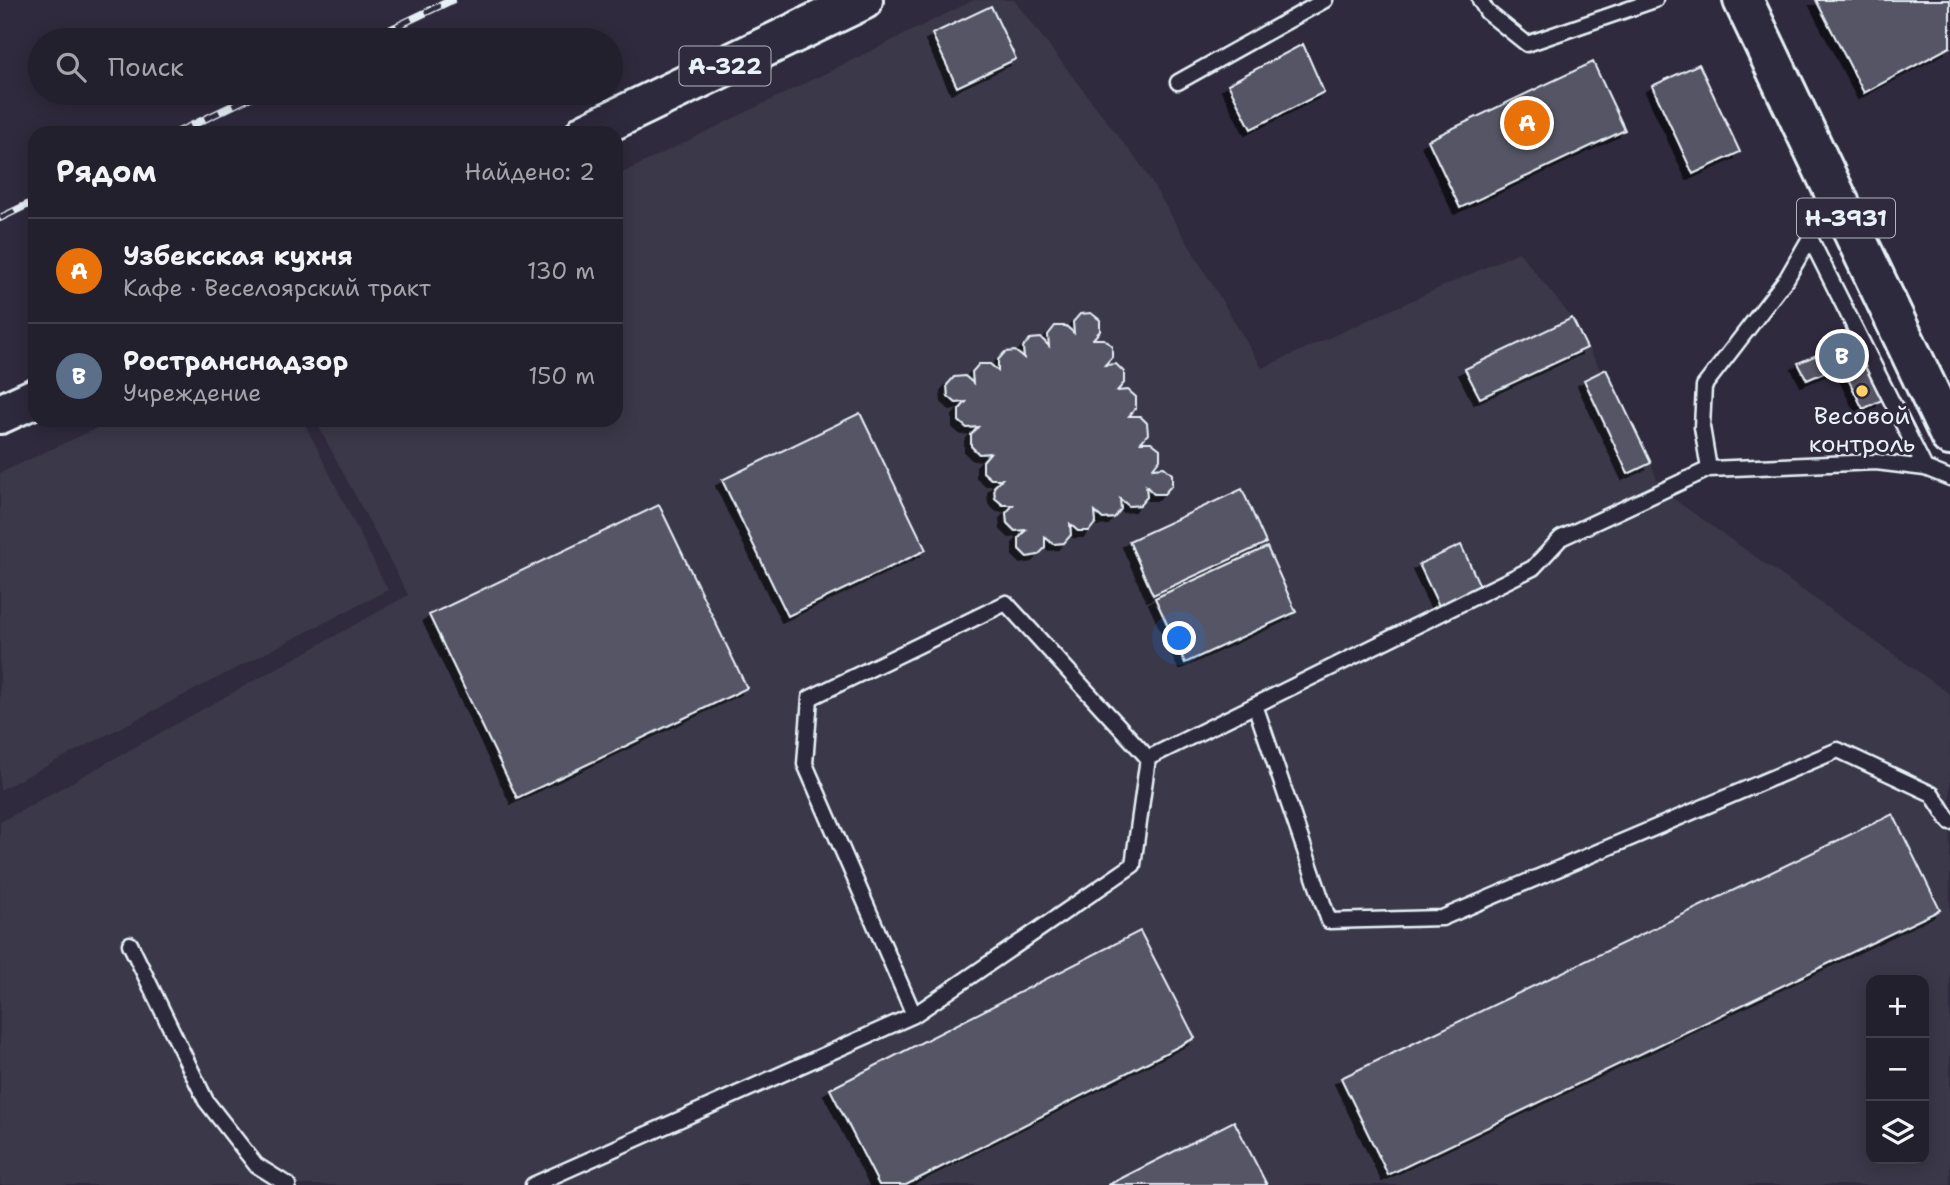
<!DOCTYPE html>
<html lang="ru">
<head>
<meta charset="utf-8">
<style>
	body { margin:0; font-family:"Shantell Sans",sans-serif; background:#2f2d3a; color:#f1f3f6 }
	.controls { position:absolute; right:21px; bottom:21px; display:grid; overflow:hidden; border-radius:14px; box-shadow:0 4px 18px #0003 }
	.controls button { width:63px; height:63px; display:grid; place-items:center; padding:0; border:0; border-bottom:2px solid #403e4a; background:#23202e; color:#f1f3f6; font:35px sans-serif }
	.you { position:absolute; left:1180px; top:639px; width:24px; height:24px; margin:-18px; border:5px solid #fff; border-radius:50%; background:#1a73e8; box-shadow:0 0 0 10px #1a73e833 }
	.badge { display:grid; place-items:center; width:46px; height:46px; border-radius:50%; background:#1a73e8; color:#fff; font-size:23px; font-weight:700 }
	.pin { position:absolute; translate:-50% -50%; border:4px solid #fff; box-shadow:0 2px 7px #0006 }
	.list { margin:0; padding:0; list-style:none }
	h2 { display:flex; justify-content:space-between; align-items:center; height:91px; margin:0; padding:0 28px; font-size:30px }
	h2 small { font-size:23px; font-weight:400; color:#a3a3aa }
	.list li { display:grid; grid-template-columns:46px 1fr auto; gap:21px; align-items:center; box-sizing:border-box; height:105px; padding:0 28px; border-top:2px solid #403e4a }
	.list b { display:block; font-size:26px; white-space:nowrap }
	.list p { margin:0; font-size:23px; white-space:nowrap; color:#a3a3aa }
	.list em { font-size:23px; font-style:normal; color:#a3a3aa }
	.icon { flex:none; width:38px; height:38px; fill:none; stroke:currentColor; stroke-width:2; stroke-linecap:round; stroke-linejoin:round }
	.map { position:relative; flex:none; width:1950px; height:1185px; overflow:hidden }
	.search { position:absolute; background:#23202e; box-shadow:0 4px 18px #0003; left:28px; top:28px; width:595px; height:77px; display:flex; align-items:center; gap:18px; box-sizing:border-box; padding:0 24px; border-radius:38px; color:#a3a3aa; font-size:26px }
	.panel { position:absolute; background:#23202e; box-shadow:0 4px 18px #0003; left:28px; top:126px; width:595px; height:301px; border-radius:21px }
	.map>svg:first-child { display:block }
</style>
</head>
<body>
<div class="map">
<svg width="1950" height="1185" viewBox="0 0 1950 1185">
	<defs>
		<filter id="shadow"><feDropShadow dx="-6" dy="6" stdDeviation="0" flood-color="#0009"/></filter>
	</defs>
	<rect width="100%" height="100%" fill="#2f2a3d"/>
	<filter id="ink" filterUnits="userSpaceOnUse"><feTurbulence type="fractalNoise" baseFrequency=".0143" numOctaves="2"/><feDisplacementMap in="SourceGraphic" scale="14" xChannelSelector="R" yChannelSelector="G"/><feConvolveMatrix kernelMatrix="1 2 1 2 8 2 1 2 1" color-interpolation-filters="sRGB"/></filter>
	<g filter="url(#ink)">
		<path fill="#3b3749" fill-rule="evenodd" d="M974,0H1014L1143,168L1262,368L1519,252L1572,318L1651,463L1661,490L1950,694V1185H0V822L408,595L315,420H616V176ZM1871,980H1924V1159H1871Z
			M114,420H303L388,590L0,790V473Z"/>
		<path fill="#575565" stroke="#e8f1f8" stroke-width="2" filter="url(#shadow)" d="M1816,0H1950V47L1864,93Z
			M991,6L1016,59L957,87L932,34Z
			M1303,44L1324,92L1251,129L1228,84Z
			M1593,62L1625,130L1460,208L1428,140Z
			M1699,64L1740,152L1693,174L1652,86Z
			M1091,313L1100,320V331L1093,339H1104L1112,346V357L1105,365L1116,364L1124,372V383L1117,391L1128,390L1136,397V408L1129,416H1140L1147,423L1148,434L1141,442H1151L1160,449V459L1153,468L1164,467L1172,474V485L1164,494H1154L1146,486L1147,497L1140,505L1129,506L1120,499L1121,509L1114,518L1103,519L1095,512L1096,522L1089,531H1078L1070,524L1071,535L1064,543L1053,544L1045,537V548L1038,555L1027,557L1019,549V538L1026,530L1015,531L1007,523L1006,513L1013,505H1003L995,498L994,487L1002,479H991L983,472V461L990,453L979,454L971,446V435L978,427L967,428L959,421V410L966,402L956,403L948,396L947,385L954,377L965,376L973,383L972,372L979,364H990L998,371V360L1005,352L1015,351L1024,358L1023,347L1030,339L1041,338L1049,346L1048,335L1055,326H1066L1074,333L1073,322L1080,314Z
			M1572,318L1587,348L1480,398L1465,369Z
			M1849,334L1882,400L1863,409L1830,343Z
			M1826,351L1833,369L1807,380L1798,363Z
			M1606,369L1651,463L1628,474L1584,380Z
			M860,413L926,550L788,616L722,480Z
			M1242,489L1266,543L1153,595L1129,541Z
			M659,505L747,688L517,798L429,615Z
			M1461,545L1480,586L1439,606L1419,564Z
			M1267,547L1296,612L1185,663L1155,598Z
			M1893,814L1940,910L1388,1175L1341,1078Z
			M1140,931L1195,1038L906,1185H879L830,1089Z
			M1234,1121L1267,1185H1108Z"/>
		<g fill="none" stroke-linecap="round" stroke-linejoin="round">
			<defs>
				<path id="service" d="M1480,0L1487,12L1527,44L1655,0
					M1178,82L1325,0
					M1810,238L1925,468
					M1709,469L1702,427L1704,386L1787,278L1810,238L1826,189
					M1006,603L1148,758L1133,865L914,1015L805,764L810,698Z
					M1255,705L1329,921L1442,918L1838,750L1932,794L1950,822
					M1148,758L1533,568L1561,538L1709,469L1876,462L1925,468L1950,478
					M130,944L206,1101L256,1165L288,1185
					M533,1185L914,1015"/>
				<path id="trunk" d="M1743,0L1950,436
					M586,133L863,0
					M0,414L35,398"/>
			</defs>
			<use href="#service" stroke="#e8f1f8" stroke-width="19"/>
			<use href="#trunk" stroke="#e8f1f8" stroke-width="44"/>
			<use href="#service" stroke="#2f2a3d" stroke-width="14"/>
			<use href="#trunk" stroke="#2f2a3d" stroke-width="38"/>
			<defs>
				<path id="rail" d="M368,40L452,0
					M176,133L259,93
					M0,218L35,201"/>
			</defs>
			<use href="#rail" stroke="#e8f1f8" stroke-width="8"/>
			<use href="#rail" stroke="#2f2a3d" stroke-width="5" stroke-dasharray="16" stroke-linecap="butt"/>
		</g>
	</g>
	<circle fill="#ffd166" stroke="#2f2a3d" stroke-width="2.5" cx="1862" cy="391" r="7"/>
	<g text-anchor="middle" stroke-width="6" stroke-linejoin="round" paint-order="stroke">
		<g fill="#2f2a3d" stroke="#b0b5c0" stroke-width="2">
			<rect x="679.5" y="46.5" width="91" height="39" rx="5"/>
			<rect x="1797" y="198.5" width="98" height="39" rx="5"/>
		</g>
		<g font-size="23" font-weight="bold" fill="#e8f1f8">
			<text x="725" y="74">А-322</text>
			<text x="1846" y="226">Н-3931</text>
		</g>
		<g font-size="24" fill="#e8f1f8" stroke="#2f2a3d">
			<text x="1862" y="424">Весовой<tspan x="1862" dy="28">контроль</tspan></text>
		</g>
	</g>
</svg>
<div class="controls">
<button>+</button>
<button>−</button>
<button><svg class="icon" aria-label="layers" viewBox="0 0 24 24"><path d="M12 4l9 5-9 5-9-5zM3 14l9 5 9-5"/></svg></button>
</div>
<div class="you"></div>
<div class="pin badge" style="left:1527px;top:123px;background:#e8710a">A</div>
<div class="pin badge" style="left:1842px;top:356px;background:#5c6f8a">B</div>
<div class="search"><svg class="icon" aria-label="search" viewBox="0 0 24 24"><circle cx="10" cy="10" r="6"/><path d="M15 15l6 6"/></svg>Поиск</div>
<section class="panel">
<h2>Рядом<small>Найдено: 2</small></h2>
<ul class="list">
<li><span class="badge" style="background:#e8710a">A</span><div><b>Узбекская кухня</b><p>Кафе · Веселоярский тракт</p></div><em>130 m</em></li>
<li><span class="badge" style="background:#5c6f8a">B</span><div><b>Ространснадзор</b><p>Учреждение</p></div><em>150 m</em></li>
</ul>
</section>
</div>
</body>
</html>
